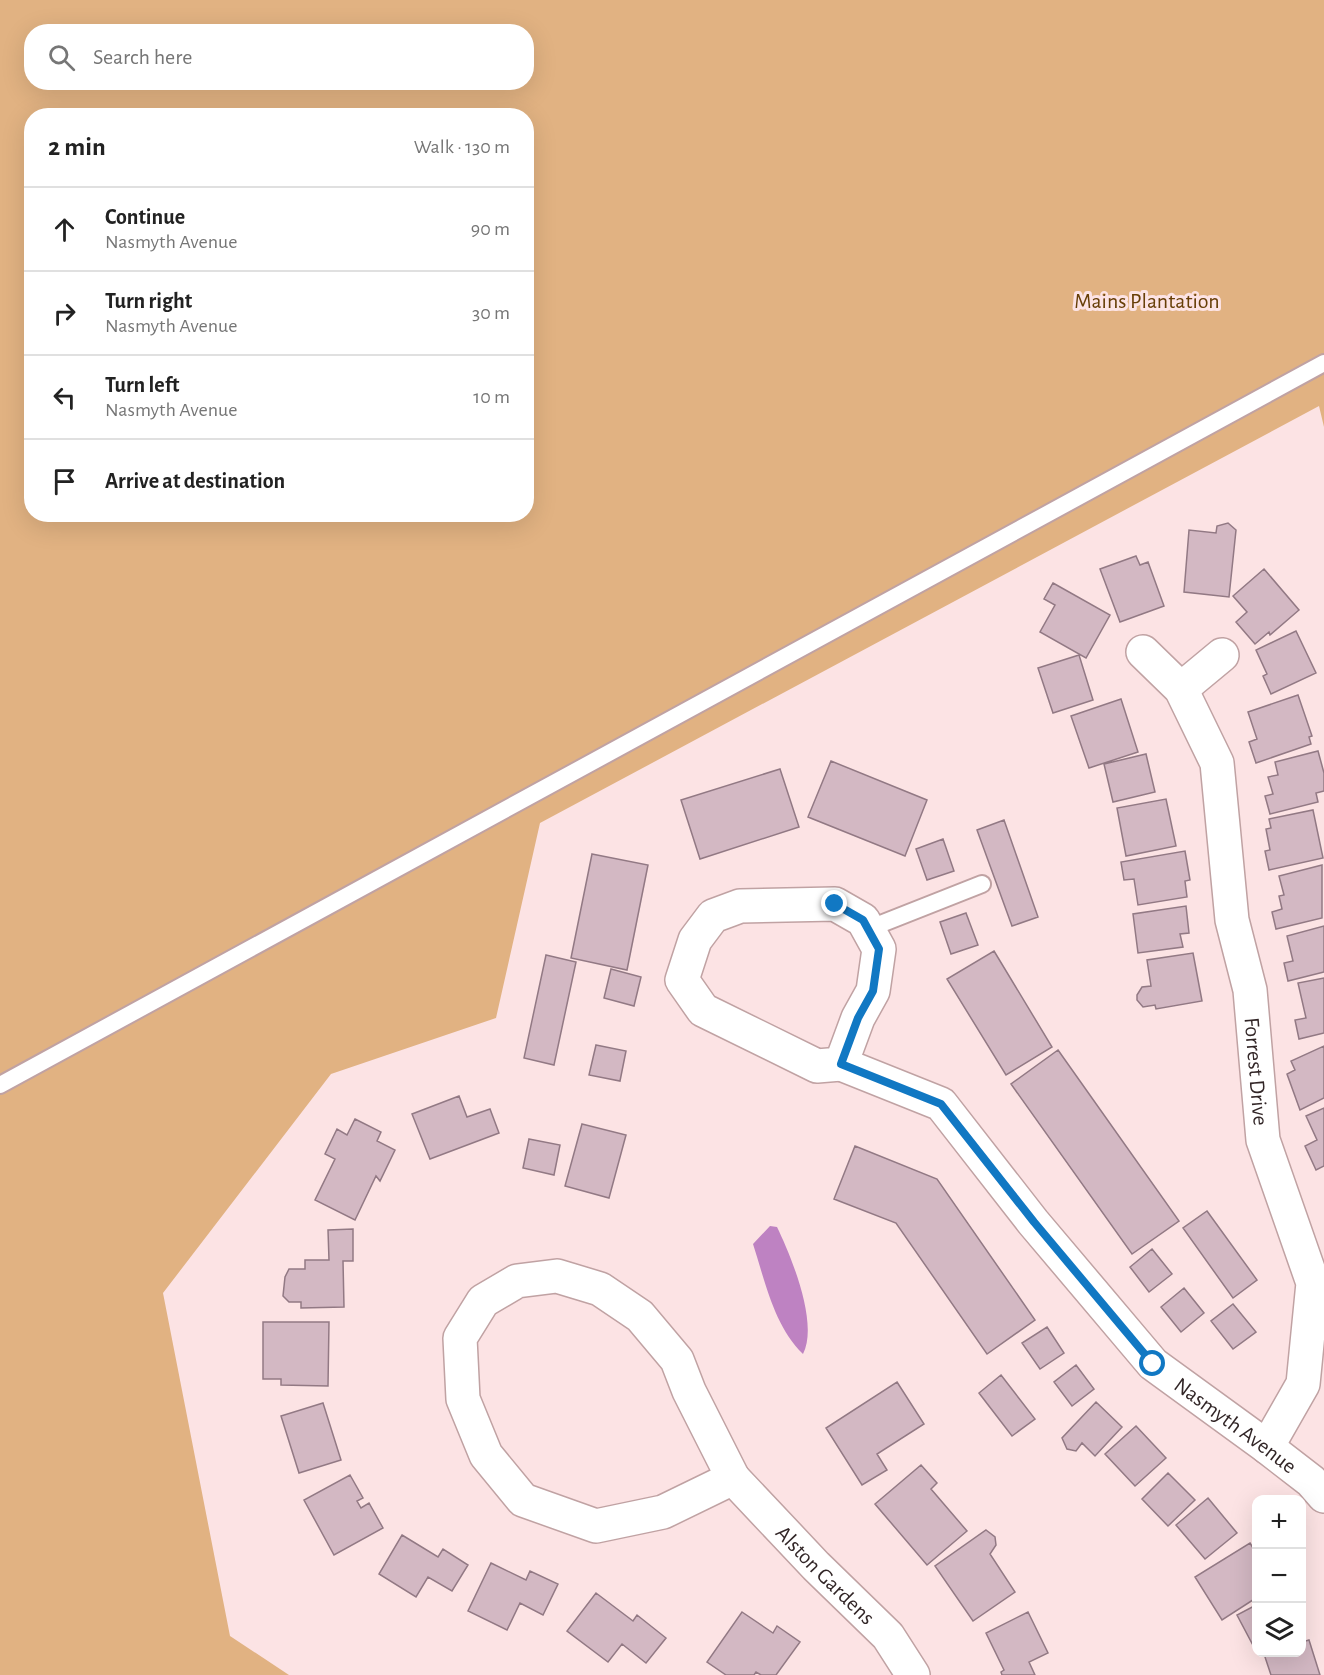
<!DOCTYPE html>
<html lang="en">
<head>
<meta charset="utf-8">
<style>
	body { margin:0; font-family:"Alegreya Sans",sans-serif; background:#f6f6f6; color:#222 }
	.controls { position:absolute; right:18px; bottom:18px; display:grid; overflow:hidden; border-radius:12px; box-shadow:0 6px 24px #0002 }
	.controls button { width:54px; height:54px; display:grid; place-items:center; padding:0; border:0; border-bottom:2px solid #e0e0e0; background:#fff; color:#222; font:30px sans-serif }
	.stop { position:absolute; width:18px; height:18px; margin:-14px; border:4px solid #1178c3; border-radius:50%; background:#fff }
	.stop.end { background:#1178c3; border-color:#fff; box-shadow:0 2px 6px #0008 }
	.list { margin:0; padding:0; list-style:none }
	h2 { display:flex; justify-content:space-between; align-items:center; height:78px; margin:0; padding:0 24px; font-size:26px }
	h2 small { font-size:20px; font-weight:400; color:#767676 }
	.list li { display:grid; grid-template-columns:39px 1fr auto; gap:18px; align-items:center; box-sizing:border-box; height:84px; padding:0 24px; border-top:2px solid #e0e0e0 }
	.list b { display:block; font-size:22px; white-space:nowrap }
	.list p { margin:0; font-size:20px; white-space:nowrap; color:#767676 }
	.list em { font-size:20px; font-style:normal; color:#767676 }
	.icon { flex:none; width:33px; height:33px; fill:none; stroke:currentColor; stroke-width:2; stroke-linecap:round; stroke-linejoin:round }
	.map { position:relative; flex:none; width:1324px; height:1675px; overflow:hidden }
	.search { position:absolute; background:#fff; box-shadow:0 6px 24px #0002; left:24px; top:24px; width:510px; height:66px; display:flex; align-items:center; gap:15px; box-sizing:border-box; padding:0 21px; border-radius:24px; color:#767676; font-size:22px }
	.panel { position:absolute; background:#fff; box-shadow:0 6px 24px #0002; left:24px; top:108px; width:510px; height:414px; border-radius:24px }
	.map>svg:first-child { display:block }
</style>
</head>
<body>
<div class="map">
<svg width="1324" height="1675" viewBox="0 0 1324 1675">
	<rect width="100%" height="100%" fill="#fce3e4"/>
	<path fill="#e1b282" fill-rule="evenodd" d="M0,0H1324V427L1319,406L540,823L496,1018L331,1074L163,1293L230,1636L289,1675H0ZM32,32H526V82H32ZM32,116H526V514H32Z"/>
	<path fill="#be82c2" d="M770,1226L777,1227C791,1256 819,1323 803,1354C774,1326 765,1281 753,1244Z"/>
	<path fill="#d3b8c3" stroke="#927984" stroke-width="1.5" d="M1228,523L1236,530L1229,597L1184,592L1189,530L1216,533L1217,526Z
		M1136,556L1140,565L1148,562L1164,606L1120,622L1100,569Z
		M1264,569L1299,610L1270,635L1269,632L1255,644L1236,622L1247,612L1233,596Z
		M1053,583L1110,615L1086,658L1040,632L1055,605L1044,599Z
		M1296,631L1316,673L1271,694L1263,676L1267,674L1256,650Z
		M1079,655L1093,700L1053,713L1038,668Z
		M1298,695L1312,736L1309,737L1311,744L1256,763L1249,742L1257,739L1248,712Z
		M1121,699L1138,752L1089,768L1071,716Z
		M1318,751L1324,773V791L1316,793L1318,802L1270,814L1265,796L1273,794L1268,777L1278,775L1275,762Z
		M1146,754L1155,792L1113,802L1104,764Z
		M831,761L927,800L905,856L808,817Z
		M780,769L799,827L700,859L681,800Z
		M1166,799L1176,846L1126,856L1117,808Z
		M1313,810L1323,858L1269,870L1265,851L1270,850L1266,829L1271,828L1269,819Z
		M1004,820L1038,917L1012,926L977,830Z
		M943,839L954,871L927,880L916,849Z
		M1185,851L1190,880L1185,881L1187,897L1138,905L1134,879L1124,880L1121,862Z
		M592,854L648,865L627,970L571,958Z
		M1322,865V918L1276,929L1272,912L1282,909L1279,896L1284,895L1279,876Z
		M1186,906L1189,933L1180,934L1183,947L1138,953L1133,914Z
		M966,913L978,945L951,954L940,922Z
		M1324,926V972L1288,981L1284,963L1293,961L1287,936Z
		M994,951L1052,1047L1006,1075L947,979Z
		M1193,953L1202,1001L1156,1009L1155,1005L1143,1007L1137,1000V995L1142,987L1151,986L1147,960Z
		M546,955L576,962L554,1065L524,1058Z
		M611,969L641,977L634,1006L604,998Z
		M1324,978V1033L1299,1039L1295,1020L1306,1018L1298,983Z
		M596,1045L626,1051L620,1081L589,1075Z
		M1324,1046V1098L1300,1110L1287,1074L1295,1070L1291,1061Z
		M1058,1050L1179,1221L1132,1254L1011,1084Z
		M459,1096L467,1117L490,1109L499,1133L430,1159L412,1114Z
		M1324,1108V1166L1316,1170L1305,1146L1317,1140L1306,1116Z
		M355,1119L381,1132L377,1141L395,1150L380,1181L376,1176L355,1220L315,1200L335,1159L325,1154L337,1129L347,1135Z
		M582,1124L626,1135L609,1198L565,1186Z
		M529,1139L560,1145L554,1175L523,1168Z
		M855,1146L937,1179L1035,1320L987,1354L896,1223L834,1199Z
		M1207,1211L1257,1280L1233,1298L1183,1228Z
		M353,1229V1261H343L344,1307L301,1308V1302H289L283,1296L285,1277L289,1269H305V1260H329L328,1230Z
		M1152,1249L1172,1274L1149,1292L1130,1267Z
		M1184,1288L1204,1313L1181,1332L1161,1307Z
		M1233,1304L1256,1332L1233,1349L1211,1321Z
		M263,1322H329L328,1386L281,1385V1379H263Z
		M1047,1327L1064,1353L1040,1369L1022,1343Z
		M1076,1365L1094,1389L1072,1406L1054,1382Z
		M1001,1375L1035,1419L1012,1436L979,1393Z
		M897,1382L924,1424L877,1454L887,1470L862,1485L826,1428Z
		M1096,1402L1122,1427L1095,1456L1082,1443L1076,1451L1067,1449L1062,1438Z
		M323,1403L341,1460L299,1473L281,1416Z
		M1136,1426L1166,1458L1135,1486L1105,1454Z
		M921,1465L937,1483L931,1489L967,1531L927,1565L875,1504Z
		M1168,1473L1195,1500L1168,1526L1142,1499Z
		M350,1475L363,1498L357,1501L361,1508L369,1503L383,1528L334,1555L304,1500Z
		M1208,1498L1237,1533L1205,1559L1176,1525Z
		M986,1530L995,1537L996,1545L990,1554L1015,1592L973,1621L935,1566Z
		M402,1535L438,1557L443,1549L468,1565L452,1591L428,1577L416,1597L379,1574Z
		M1250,1543L1256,1553V1598L1222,1620L1195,1577Z
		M491,1563L526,1580L530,1571L558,1584L543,1615L520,1603L507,1630L468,1611Z
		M596,1593L633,1621L637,1615L666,1638L646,1663L622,1644L608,1662L567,1631Z
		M1256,1605V1651L1237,1615Z
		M742,1612L773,1633L777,1626L800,1642L776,1675H761L756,1672L754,1675H726L707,1662Z
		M1028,1612L1048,1653L1029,1662L1035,1675H1002L1001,1672L1004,1670L986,1633Z
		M1309,1640L1320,1675H1271L1264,1654L1302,1652V1642Z"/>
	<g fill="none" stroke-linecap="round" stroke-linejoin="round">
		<defs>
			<path id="service" d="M868,929L982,884
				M0,1085L1324,363"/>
			<g id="minor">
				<path id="s1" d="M1143,652L1181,689L1217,763L1232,920L1250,990L1263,1140L1313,1283L1303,1384L1267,1447"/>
				<path d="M1181,689L1222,655"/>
				<path d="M835,904L863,920L879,949L873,991L858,1018L841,1064L817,1066L703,1010L682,980L695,940L713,916L740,906Z"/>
				<path id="s2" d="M841,1064L941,1104L1033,1222L1153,1364L1267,1447L1311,1481L1324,1496"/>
				<path d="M557,1276L600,1289L640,1316L677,1360L689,1391L733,1478L663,1512L596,1526L523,1500L486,1455L463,1399L460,1338L483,1301L517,1281Z"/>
				<path id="s3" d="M733,1478L816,1566L888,1636L913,1675"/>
			</g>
		</defs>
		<use href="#service" stroke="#c0a2a3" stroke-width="20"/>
		<use href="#minor" stroke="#c0a2a3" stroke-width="36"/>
		<use href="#service" stroke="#fff" stroke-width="16"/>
		<use href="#minor" stroke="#fff" stroke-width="33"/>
	</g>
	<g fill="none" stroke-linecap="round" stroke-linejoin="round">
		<path stroke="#1178c3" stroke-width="8" d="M835,904L863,920L879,949L873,991L858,1018L841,1064L941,1104L1034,1222L1153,1364"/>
	</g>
	<g text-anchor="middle" stroke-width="6" stroke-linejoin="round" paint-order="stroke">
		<g font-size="22" fill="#673e07" stroke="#fce3e4">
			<text x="1147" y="308">Mains Plantation</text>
		</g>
		<g font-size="22" fill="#322627" stroke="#fce3e4">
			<text dy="8" stroke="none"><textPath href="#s1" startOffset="447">Forrest Drive</textPath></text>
			<text dy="8" stroke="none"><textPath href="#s2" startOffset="546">Nasmyth Avenue</textPath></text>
			<text dy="8" stroke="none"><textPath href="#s3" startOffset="134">Alston Gardens</textPath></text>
		</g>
	</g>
</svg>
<div class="controls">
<button>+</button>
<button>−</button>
<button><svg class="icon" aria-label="layers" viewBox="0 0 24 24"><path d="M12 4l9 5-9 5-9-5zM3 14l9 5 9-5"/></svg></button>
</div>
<div class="stop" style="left:1153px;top:1364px"></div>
<div class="stop end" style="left:835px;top:904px"></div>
<div class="search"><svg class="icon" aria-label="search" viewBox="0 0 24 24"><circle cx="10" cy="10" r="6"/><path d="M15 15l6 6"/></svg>Search here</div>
<section class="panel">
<h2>2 min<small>Walk · 130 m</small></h2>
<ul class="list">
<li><svg class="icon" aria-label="ahead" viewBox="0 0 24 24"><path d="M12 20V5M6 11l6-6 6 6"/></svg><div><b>Continue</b><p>Nasmyth Avenue</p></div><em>90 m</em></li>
<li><svg class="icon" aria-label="right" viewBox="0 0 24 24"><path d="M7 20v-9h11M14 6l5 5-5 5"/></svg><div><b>Turn right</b><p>Nasmyth Avenue</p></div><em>30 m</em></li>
<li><svg class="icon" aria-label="left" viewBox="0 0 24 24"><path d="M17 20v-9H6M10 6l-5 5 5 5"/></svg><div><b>Turn left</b><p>Nasmyth Avenue</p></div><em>10 m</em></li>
<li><svg class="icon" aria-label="arrive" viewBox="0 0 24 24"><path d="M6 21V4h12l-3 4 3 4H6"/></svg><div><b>Arrive at destination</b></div></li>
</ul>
</section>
</div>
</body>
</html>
